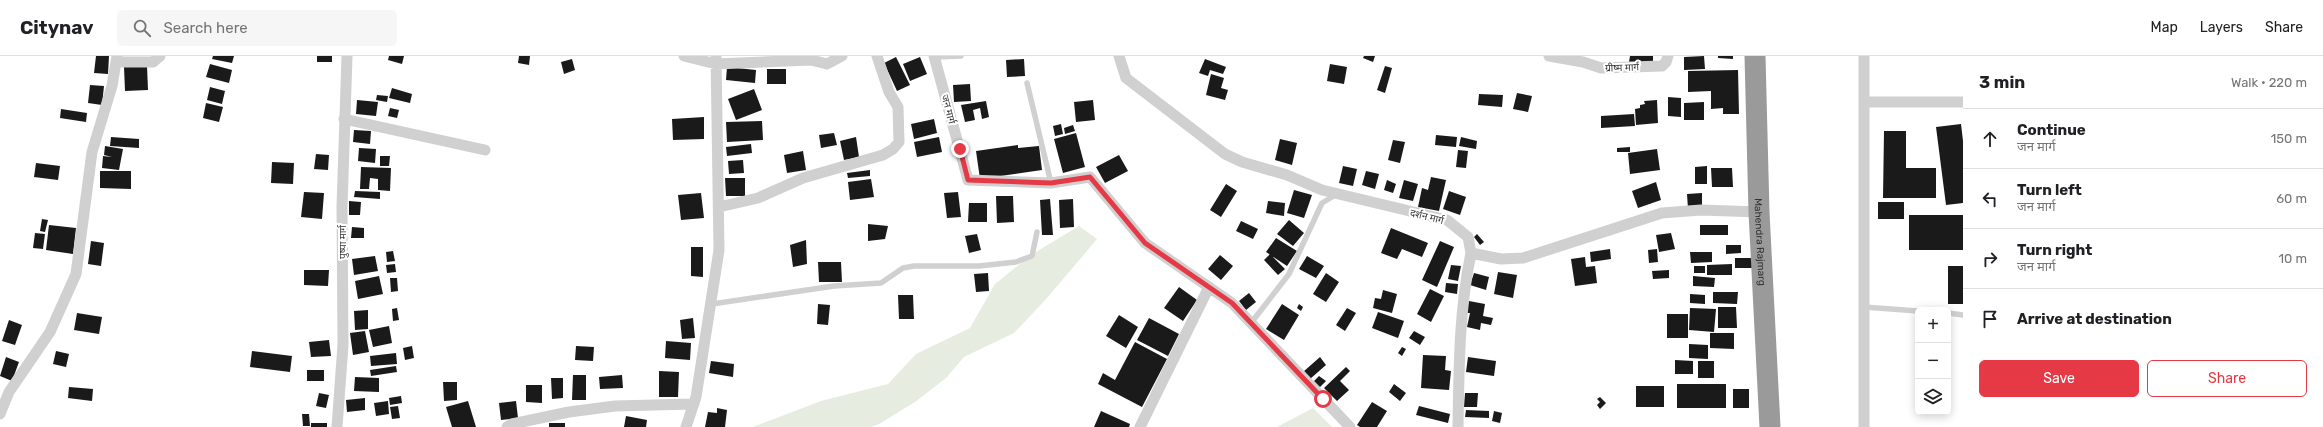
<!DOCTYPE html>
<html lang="en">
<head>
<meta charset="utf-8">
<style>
	body { margin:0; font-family:Rubik,"Noto Sans Devanagari",sans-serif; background:#f6f6f6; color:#202124 }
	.controls { position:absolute; right:12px; bottom:12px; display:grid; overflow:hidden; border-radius:6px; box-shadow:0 2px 10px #0003 }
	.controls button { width:36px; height:36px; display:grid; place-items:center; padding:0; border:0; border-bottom:1px solid #e0e0e0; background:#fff; color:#202124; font:20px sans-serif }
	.stop { position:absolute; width:12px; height:12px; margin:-9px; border:3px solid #e63946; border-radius:50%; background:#fff }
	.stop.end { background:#e63946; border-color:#fff; box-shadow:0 1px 4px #0008 }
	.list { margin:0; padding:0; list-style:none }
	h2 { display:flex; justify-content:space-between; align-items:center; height:52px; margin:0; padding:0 16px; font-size:17px }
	h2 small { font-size:13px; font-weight:400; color:#757577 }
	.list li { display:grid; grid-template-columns:26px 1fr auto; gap:12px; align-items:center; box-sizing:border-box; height:60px; padding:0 16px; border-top:1px solid #e0e0e0 }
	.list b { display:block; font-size:15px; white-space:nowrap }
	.list p { margin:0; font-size:13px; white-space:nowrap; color:#757577 }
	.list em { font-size:13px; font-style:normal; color:#757577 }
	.actions { display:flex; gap:8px; padding:12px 16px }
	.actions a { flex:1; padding:9px 0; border:1px solid #e63946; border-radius:6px; text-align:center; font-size:14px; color:#e63946 }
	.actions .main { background:#e63946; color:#fff }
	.icon { flex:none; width:22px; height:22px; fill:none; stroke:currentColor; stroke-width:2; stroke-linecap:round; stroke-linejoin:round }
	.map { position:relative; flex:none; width:1963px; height:371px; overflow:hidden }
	header { display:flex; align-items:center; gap:24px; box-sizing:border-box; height:56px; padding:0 20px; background:#fff; border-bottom:1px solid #e0e0e0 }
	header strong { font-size:19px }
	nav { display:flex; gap:22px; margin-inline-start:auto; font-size:14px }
	.search { width:280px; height:36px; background:#f6f6f6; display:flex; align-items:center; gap:10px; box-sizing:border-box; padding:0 14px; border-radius:6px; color:#757577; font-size:15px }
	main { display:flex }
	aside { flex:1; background:#fff }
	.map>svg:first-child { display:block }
</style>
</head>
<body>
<header>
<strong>Citynav</strong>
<div class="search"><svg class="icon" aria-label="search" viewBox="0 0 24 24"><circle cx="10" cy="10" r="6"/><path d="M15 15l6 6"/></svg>Search here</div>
<nav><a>Map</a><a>Layers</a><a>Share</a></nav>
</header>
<main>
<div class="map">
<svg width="1963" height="371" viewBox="0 0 1963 371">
	<rect width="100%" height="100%" fill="#fff"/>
	<path fill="#e6ecdf" d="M1079,170L1097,183L1047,242L1014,277L964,301L946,322L915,346L879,368L870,371H753L821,345L888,328L916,298L970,272L995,228L1031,199Z
		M1313,352L1332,371H1277Z"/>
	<path fill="#1a1a1a" d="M96,0H109L108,18L94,17Z
		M213,0H234L232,7L212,3Z
		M317,0H332V6H317Z
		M389,0H404L402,8L388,4Z
		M519,0H530L529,9L518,7Z
		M1364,0H1375L1373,6L1363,2Z
		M1630,0H1653V7L1629,6Z
		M1704,0L1705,13L1684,14V1Z
		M1718,0H1733V3L1718,2Z
		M896,1L910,29L897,35L884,7Z
		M920,1L927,18L910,25L903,8Z
		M572,3L575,14L564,18L561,6Z
		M1024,3L1025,20L1007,21L1006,4Z
		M1205,3L1226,11L1223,18L1210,14L1208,20L1199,17Z
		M210,8L232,14L229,27L206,21Z
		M1330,8L1347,11L1344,28L1327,25Z
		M147,10L148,34L125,35L124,11Z
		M1385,10L1392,12L1385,37L1377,34Z
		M727,11L756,14L755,27L726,24Z
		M767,13H786V28H767Z
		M1738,14L1739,58H1723V52L1711,53V35L1688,36V15Z
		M1211,18L1224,22L1221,32L1228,34L1225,44L1206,39Z
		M970,28L971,45L954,46L953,29Z
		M90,29L104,30L102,49L88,47Z
		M210,31L225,35L222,48L207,44Z
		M392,32L412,38L410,47L389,42Z
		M754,33L762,54L736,64L728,43Z
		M1517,37L1532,40L1528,56L1513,53Z
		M1479,38L1503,39L1502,51L1478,49Z
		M377,39L388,40L387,46L376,44Z
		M1668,41L1681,42V61L1668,60Z
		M357,44L378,46L376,60L356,58Z
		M1093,44L1095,64L1076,66L1074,46Z
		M1657,44L1658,67L1636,69L1635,53L1640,52V49L1645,48L1644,45Z
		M986,45L989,61L982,63L980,52L973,54L975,64L965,66L961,49Z
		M1704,46V64H1684V47Z
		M206,47L223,51L219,66L203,62Z
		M390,52L399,54L397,62L388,60Z
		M61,53L87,57L86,66L60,62Z
		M1634,58L1635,70L1601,72V60Z
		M704,61V83L673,84L672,63Z
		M934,63L937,77L914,83L911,68Z
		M762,65L763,84L727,86L726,66Z
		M1061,68L1063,78L1055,80L1053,70Z
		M1961,68L1963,85V147L1946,149L1936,71Z
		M1073,69L1075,75L1065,78L1064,72Z
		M354,74L371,75L370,88L353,86Z
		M1884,75H1906V112H1936V142H1883Z
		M834,77L837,89L821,92L819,79Z
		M1076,77L1085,111L1063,117L1054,83Z
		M1436,79L1457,81L1456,91L1435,89Z
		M111,81L139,83V92L110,90Z
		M856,81L859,101L844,104L840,85Z
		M939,81L942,96L917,101L914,86Z
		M1461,81L1477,85L1476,93L1459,90Z
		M1280,83L1297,87L1292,109L1275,104Z
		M1393,84L1405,86L1400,107L1388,104Z
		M751,88L752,97L727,100L726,91Z
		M1018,89V92L1039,90L1042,114L980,123L976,95Z
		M105,90L123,93L119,114L102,112L103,100L112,101L104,99Z
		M1630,91V96H1617V92Z
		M359,92L376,93L375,107L358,105Z
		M1657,93L1660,114L1630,118L1628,97Z
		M1458,94L1468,95L1466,112L1456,111Z
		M803,95L806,114L787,117L784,99Z
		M316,98L329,99L328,114L314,113Z
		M1119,99L1128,115L1105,127L1096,111Z
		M380,100H390L389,110H380Z
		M743,104L744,117L729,118L728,105Z
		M272,106L294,107L293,128L271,127Z
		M36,107L60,110L58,124L34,121Z
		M1343,110L1357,113L1353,130L1339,127Z
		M1707,110V128H1695V111Z
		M361,111L391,112L390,135L378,134V123L370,122L369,133H360Z
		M1711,112H1732L1733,131H1712Z
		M870,114V120L848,122L847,117Z
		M100,115H131V133L100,132Z
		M1366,115L1379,118L1375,133L1362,129Z
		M1431,121L1446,124L1439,155L1418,151L1422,132L1428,134Z
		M725,122H745V140H726Z
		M871,123L874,141L850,144L848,126Z
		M1387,124L1396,128L1393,137L1384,134Z
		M1404,124L1418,128L1413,145L1399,142Z
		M1656,126L1661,144L1638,152L1632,135Z
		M1226,128L1237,135L1221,161L1210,154Z
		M1294,134L1312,139L1304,162L1287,157Z
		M355,135L380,136V143L354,141Z
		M1449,135L1466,141L1460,159L1443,153Z
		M304,136L324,137L322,163L301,161Z
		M958,136L961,161L947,162L944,137Z
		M701,137L704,162L681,164L678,139Z
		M1702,137V152L1688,153L1687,138Z
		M996,140H1013L1014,166L997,167Z
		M1050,143L1053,179H1042L1040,144Z
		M1073,143L1074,171L1060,172L1059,144Z
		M349,145L361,146L360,159H349Z
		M1268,145L1285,147L1284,160L1266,157Z
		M1878,146H1904V163H1878Z
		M969,147H987V166H968Z
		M1909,159H1963V194H1909Z
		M42,163L48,164L45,176L40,175Z
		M1289,164L1304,177L1293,190L1277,178Z
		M1241,165L1258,173L1253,183L1236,175Z
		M868,168L888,170L885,183L868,185Z
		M49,169L76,172L73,198L46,194Z
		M1700,169H1728V179H1700Z
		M352,171L364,172V182H351Z
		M1391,172L1428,187L1422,201L1402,193L1397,203L1381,197Z
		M35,177L45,178L43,193L33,192Z
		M1671,177L1675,193L1659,196L1656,179Z
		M977,178L981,194L969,197L965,180Z
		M1477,178L1484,186L1480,189L1474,181Z
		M1276,182L1297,195L1287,210L1266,196Z
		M806,184L807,208L793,211L790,189Z
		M91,185L104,187L101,210L88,208Z
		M1440,185L1454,191L1437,231L1422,224Z
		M1726,189H1741V197L1726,198Z
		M691,191H703V221L691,220Z
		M1610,193L1611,203L1591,206L1590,196Z
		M1657,193L1658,206L1649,207L1648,194Z
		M393,195L395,205L387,206L386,196Z
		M1690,196H1712V206L1691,207Z
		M1270,198L1285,213L1278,219L1264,204Z
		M1220,199L1233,210L1221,224L1208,213Z
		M375,200L378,215L354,219L352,203Z
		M1307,200L1324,210L1316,222L1299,213Z
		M1585,201L1586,211L1595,210L1597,227L1575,230L1571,203Z
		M1735,202H1752V212H1735Z
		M818,206H841L842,226H819Z
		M395,208L396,216L387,217L386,209Z
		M1732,208V219H1707V209Z
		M1451,209L1461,210L1458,225L1448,223Z
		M1694,210H1705V217H1694Z
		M1948,210H1963V248H1948Z
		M304,214H329L328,230L304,229Z
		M1669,214V222L1653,223L1652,215Z
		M1498,216L1517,219L1513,242L1494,238Z
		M988,217L989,235L976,236L974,218Z
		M1326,217L1339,226L1326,246L1313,238Z
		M1474,217L1489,221L1486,234L1470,229Z
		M379,220L383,238L358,243L355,225Z
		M1693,220L1715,222L1714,231L1693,230Z
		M390,222H397L398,235L391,236Z
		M1446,227L1458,228L1457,238L1445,236Z
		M1179,231L1197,244L1183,265L1164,252Z
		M1430,233L1444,240L1431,266L1417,258Z
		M1383,234L1397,238L1392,257L1373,252L1375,242L1381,243Z
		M1713,236H1738L1737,248L1713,247Z
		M1249,237L1256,246L1246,254L1239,245Z
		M1690,238L1705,239V248L1690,247Z
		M898,239H913L914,263H899Z
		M1469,245L1485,248L1483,260L1493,262L1491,269L1481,267L1480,274L1467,271L1470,257H1466Z
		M818,248L830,249L828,269L817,268Z
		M1282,248L1299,259L1284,284L1266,273Z
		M1299,248L1303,251L1301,255L1297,252Z
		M1718,251H1736L1737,272H1718Z
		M397,252L399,264L393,265L392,253Z
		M1347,252L1356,257L1345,275L1336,269Z
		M1690,252L1716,253L1714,276L1689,274Z
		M368,254V273L355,274L354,255Z
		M1378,256L1404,265L1398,282L1372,272Z
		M77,257L102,261L99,278L74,274Z
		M1667,258H1688V282H1667Z
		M1119,259L1138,271L1126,292L1106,280Z
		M693,262L695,282L682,283L680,264Z
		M1149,262L1179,278L1168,300L1137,284Z
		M9,264L22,269L15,289L2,285Z
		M389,270L392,287L373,291L369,274Z
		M365,275L369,296L353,299L350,277Z
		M1414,275L1425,281L1420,289L1409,282Z
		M1710,277H1734V293L1710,292Z
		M329,284L331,300L311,301L309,286Z
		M666,285L691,287L690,304L665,302Z
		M1135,286L1167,303L1142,351L1098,328L1103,317L1115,324Z
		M1689,288L1708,289V303L1689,302Z
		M412,290L414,302L405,304L403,292Z
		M576,290L594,291L593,305L575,304Z
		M1402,291L1406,293L1402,300L1398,297Z
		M56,295L69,298L66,311L53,308Z
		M252,295L292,300L290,316L250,311Z
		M396,297L397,308L371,310L370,300Z
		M1423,299L1446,300L1445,314L1451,315L1449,334L1421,332Z
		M6,301L19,306L12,325L0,320Z
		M1320,301L1326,309L1310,323L1303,316Z
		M1468,301L1496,305L1494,320L1466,316Z
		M1675,304L1693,305V318H1675Z
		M711,305L734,308L733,321L709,317Z
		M1698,305H1714V322H1698Z
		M396,310L397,316L371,320L370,314Z
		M1346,311L1350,315L1340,325L1349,334L1337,345L1324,332Z
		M307,314H324V325H307Z
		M659,315L679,316L678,341H659Z
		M573,319H586V344H572Z
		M622,319L623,332L600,333L599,321Z
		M1319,320L1326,325L1320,331L1314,325Z
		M355,321L379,322V336L354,335Z
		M551,322H563V342L552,343Z
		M443,326H457V344L444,345Z
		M1394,328L1406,337L1400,345L1389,336Z
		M1677,328H1726V352H1677Z
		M526,329H542V347L526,346Z
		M1636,330H1664V351H1636Z
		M69,331L93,333L92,345L68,342Z
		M1733,333H1749V352H1733Z
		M319,337L329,339L326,352L316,350Z
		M1465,337H1478L1477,351H1464Z
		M401,340L402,347L390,349L389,342Z
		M1600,341L1606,347L1600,353L1597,349L1600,346L1597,343Z
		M365,342V354L347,356L346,344Z
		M388,345L389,358L376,360L374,347Z
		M468,345L476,371H452L446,351Z
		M516,345L518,362L501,364L499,347Z
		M1372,346L1387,355L1377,371H1360L1357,369Z
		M398,350L400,362L392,363L390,351Z
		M1419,350L1450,358L1448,367L1416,359Z
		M717,352L727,354L725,371H705L708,356L717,357Z
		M1466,354L1489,355V362L1465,361Z
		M1101,355L1130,368L1129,371H1094Z
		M1494,355L1502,357L1500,367L1492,365Z
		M302,358H309L310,370H303Z
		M626,360L647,364L646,371H624Z
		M311,367H327V371H311Z
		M549,367H565V371H549Z"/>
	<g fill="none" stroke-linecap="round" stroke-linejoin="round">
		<path stroke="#d0d0d0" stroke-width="5.5" d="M935,1L961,0
			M1027,27L1051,127
			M712,248L834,230L881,227L903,212L914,210H979L1016,206L1032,200L1037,176
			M1864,251L1918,255
			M1948,257L1963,259
			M1251,267L1289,218L1322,147L1337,138"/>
		<path stroke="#d0d0d0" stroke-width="11" d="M684,0L716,8L811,4L827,8L842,0
			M934,0L968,124L1051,127L1090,121L1145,187L1232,247L1350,371
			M1119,0L1126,22L1225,98L1242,106L1287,119L1322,134L1447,164L1468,181L1471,197L1501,203L1523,202L1662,157L1701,154L1759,156
			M1549,0L1583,6L1601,12L1662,10L1666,6L1668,0
			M1864,0V371
			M116,6H153L160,0
			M1864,46H1963
			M344,63L485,94
			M719,151L758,142L803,122L883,99L893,93L899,86L898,51L889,36L877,0
			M0,358L9,336L50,276L76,218L92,96L112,30L117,0
			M337,371L343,289L342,151L347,0
			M507,371L512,368L569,356L615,350L694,348
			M686,371L696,341L719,194L716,0
			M1140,371L1209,231
			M1458,371C1459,312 1459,254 1471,197"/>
		<path stroke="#9a9a9a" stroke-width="21" id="s1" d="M1755,0L1759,156L1770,371"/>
	</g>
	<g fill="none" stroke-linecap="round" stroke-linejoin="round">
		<path stroke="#e63946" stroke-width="5" d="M960,93L968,124L1051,127L1090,121L1145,187L1232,247L1323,343"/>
	</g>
	<g text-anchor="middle" stroke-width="4" stroke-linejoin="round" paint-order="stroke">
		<g font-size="10" fill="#333" stroke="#fff">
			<text transform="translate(1622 11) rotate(-2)" y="4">ग्रीष्म मार्ग</text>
			<text transform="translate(949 53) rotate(75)" y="4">जन मार्ग</text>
			<text transform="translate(1427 160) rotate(14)" y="4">दर्शन मार्ग</text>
			<text transform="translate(342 186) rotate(-90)" y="4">पुष्पा मार्ग</text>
			<text dy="4" stroke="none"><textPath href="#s1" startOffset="186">Mahendra Rajmarg</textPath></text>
		</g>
	</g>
</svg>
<div class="controls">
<button>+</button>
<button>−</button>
<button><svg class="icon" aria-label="layers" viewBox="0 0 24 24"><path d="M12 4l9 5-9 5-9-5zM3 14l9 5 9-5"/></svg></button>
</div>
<div class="stop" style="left:1323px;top:343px"></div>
<div class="stop end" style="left:960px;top:93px"></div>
</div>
<aside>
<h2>3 min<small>Walk · 220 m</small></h2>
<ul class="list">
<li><svg class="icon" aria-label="ahead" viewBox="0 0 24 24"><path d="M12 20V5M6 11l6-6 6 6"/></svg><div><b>Continue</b><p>जन मार्ग</p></div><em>150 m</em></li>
<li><svg class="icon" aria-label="left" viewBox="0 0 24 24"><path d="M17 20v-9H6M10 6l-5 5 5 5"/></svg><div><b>Turn left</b><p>जन मार्ग</p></div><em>60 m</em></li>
<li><svg class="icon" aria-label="right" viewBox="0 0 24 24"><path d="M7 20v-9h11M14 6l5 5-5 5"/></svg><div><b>Turn right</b><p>जन मार्ग</p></div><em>10 m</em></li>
<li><svg class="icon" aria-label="arrive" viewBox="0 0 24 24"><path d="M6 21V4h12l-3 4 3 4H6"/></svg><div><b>Arrive at destination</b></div></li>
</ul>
<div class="actions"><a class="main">Save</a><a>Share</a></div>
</aside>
</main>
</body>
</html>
